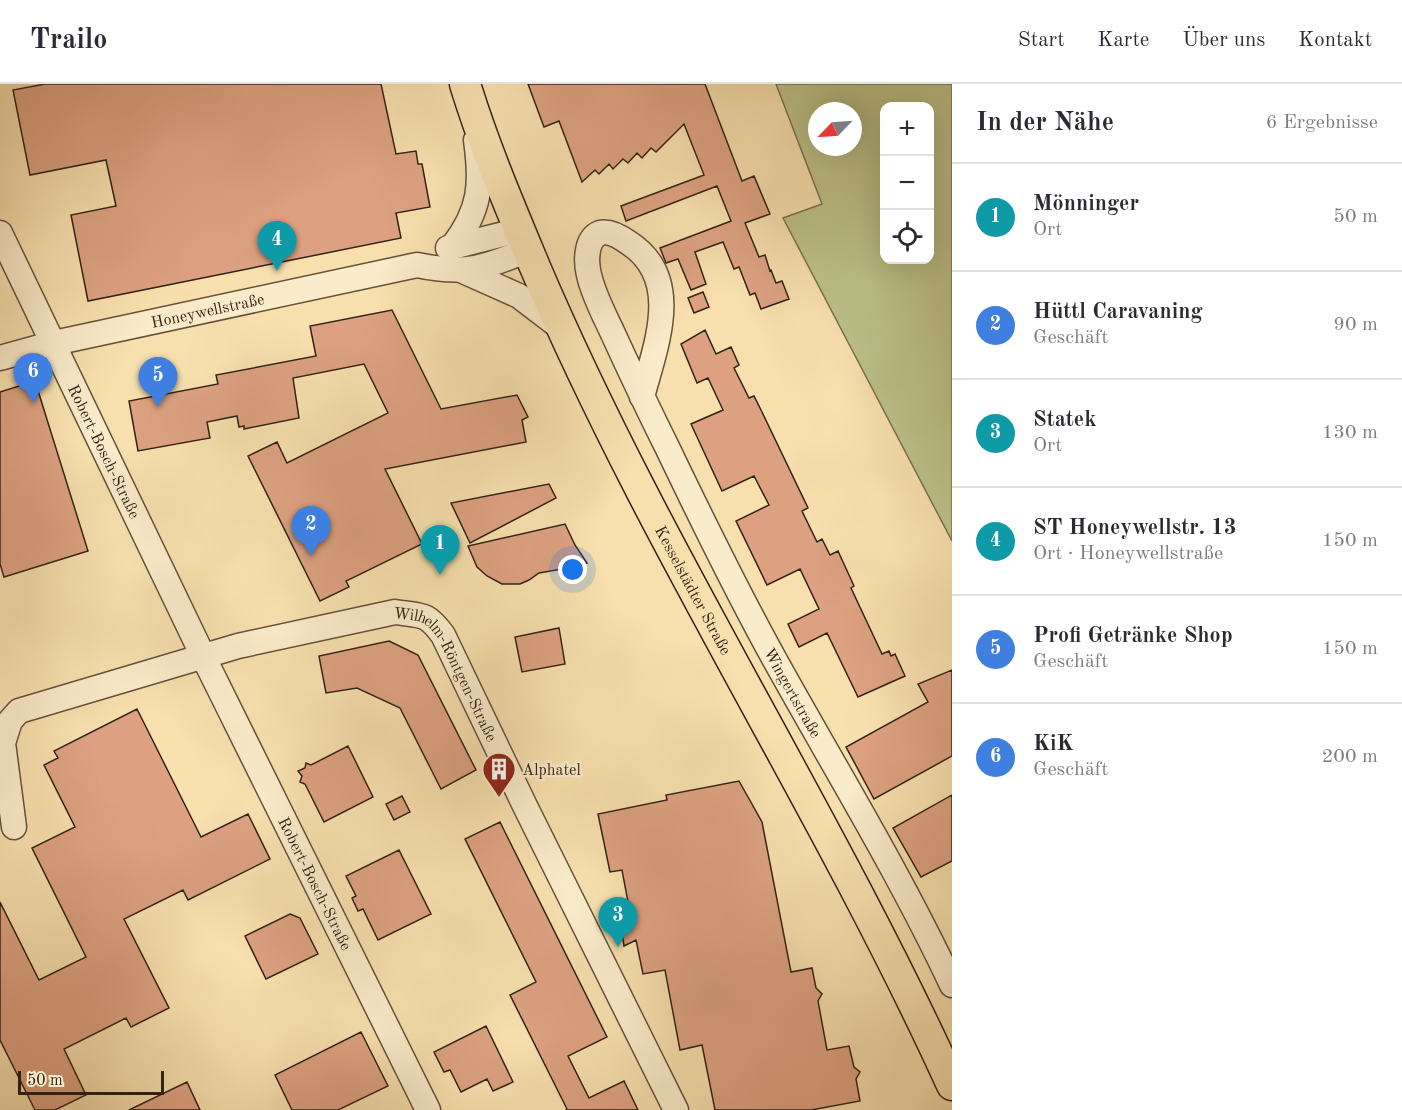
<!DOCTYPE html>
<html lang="de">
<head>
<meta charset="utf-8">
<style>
	body { margin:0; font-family:"Old Standard TT",serif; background:#f2f2f3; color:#2b2b33 }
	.controls { position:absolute; right:18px; top:18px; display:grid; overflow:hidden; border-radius:12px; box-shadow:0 6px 24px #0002 }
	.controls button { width:54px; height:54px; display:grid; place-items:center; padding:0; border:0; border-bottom:2px solid #e1e1e2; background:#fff; color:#2b2b33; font:30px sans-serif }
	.compass { position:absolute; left:808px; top:18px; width:54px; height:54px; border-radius:50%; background:#fff; box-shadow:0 6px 24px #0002; rotate:245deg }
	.scale { position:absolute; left:18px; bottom:15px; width:146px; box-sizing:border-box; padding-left:6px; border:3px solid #332217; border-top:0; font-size:16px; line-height:21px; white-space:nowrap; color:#332217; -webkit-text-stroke:4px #faebca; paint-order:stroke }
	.you { position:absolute; left:573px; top:486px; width:21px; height:21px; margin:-15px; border:4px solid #fff; border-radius:50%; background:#1a73e8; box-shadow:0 0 0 9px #1a73e833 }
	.badge { display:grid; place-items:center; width:39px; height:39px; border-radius:50%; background:#8f2418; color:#fff; font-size:20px; font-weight:700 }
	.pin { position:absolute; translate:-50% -50px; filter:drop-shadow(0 2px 3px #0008) }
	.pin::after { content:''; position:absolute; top:32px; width:21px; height:18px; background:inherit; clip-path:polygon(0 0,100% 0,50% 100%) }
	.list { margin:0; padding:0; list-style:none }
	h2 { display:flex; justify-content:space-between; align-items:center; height:78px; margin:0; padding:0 24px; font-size:26px }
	h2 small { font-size:20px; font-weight:400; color:#7c7c81 }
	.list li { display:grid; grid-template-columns:39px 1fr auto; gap:18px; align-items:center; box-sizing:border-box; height:108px; padding:0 24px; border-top:2px solid #e1e1e2 }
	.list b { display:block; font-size:22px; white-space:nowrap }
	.list p { margin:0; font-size:20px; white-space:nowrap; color:#7c7c81 }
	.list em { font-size:20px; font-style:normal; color:#7c7c81 }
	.icon { flex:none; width:33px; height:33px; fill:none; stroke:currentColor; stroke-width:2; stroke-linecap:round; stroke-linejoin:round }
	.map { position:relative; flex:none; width:952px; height:1026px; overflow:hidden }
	header { display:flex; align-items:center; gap:36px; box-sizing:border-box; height:84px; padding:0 30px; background:#fff; border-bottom:2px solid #e1e1e2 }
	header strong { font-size:28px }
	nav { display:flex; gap:33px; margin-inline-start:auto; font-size:21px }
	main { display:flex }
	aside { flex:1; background:#fff }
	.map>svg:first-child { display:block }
</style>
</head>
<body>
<header>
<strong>Trailo</strong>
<nav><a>Start</a><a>Karte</a><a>Über uns</a><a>Kontakt</a></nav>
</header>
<main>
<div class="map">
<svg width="952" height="1026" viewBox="0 0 952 1026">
	<rect width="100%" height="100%" fill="#f7e0ae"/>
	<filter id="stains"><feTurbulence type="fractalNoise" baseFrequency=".00333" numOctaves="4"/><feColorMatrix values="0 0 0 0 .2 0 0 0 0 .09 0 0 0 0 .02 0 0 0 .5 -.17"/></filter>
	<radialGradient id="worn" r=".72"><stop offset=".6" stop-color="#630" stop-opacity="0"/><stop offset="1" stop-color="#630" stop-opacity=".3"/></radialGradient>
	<path fill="#bdc28a" stroke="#787250" stroke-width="1.5" fill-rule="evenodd" d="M776,0H952V457L783,134L822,120ZM884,22H930V176H884ZM817,27H853V63H817Z"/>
	<path fill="#dda181" stroke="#332217" stroke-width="1.5" d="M45,0H381L396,70L416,67L418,80H422L430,123L396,129L401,154L88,217L71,131L116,122L106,76L30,91L13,6Z
		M528,0H705L742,97L754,92L770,130L745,139L759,173L765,171L770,187L771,186L776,199L782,197L789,215L761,225L755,209L750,211L739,183L734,185L723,158L695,168L706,200L691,206L678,175L666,179L660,164L731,137L717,102L626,137L621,122L704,91L684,40L656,68L651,64L642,74L637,69L628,79L623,75L613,85L609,80L599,90L595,86L582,98L559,37L544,43Z
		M703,208L709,223L694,229L688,214Z
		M392,226L441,325L517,311L528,333L522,336L526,358L385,385L422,460L346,497L349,503L320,517L248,372L277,358L287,379L388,329L364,280L293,294L299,334L244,345V342L239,343L237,332L207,338L210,354L138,367L129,317L218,300L216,291L316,272L310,242Z
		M705,246L716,270L731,263L739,281L734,284L749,314L754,312L762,328L808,424L802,427L817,458L822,455L830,471L838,467L854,502L851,504L882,570L889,567L891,572L895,570L905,592L858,613L827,549L799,563L788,540L819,525L800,485L767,501L736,437L769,421L754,392L722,407L691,340L723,326L708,294L697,299L681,260Z
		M35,297L88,467L4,493L0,480V308Z
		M549,400L556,414L470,459L451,419Z
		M565,440L575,461L587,479L568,484L539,489L529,496L520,500H502L487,492L477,483L468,462Z
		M559,544L565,580L522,588L515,553Z
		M389,557L418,571L476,686L441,705L400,624L357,604L326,609L319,572Z
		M952,586V672L874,715L846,663L928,618L918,600Z
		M137,625L201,753L248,730L270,775L188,816L183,806L124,835L169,924L131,943L126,934L64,965L86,1011L55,1026H35L0,956V818L39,896L86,873L32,764L75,743L44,681L58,674L54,667Z
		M348,662L373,713L324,738L305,700L300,698L302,692L298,687L305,684L306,679L311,681Z
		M739,697L762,738L791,888L812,884L816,904L822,910L818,917L827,966L849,962L854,983L860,988L856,995L860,1017L811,1026H715L702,961L680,966L665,886L643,890L636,856L624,862L620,836L629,823L622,786L610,788L598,730L667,716L666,711Z
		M952,711V777L921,793L893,744Z
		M402,712L410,728L394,736L386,720Z
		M500,738L607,953L568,972L589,1014L624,997L638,1026H566L567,1025L510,911L536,898L465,755Z
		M399,766L431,830L378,856L363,825L358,827L352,814L356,812L346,792Z
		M290,830L300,834L318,870L266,895L245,852Z
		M486,942L513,998L493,1007L487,995L461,1008L450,986L444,988L434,968Z
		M361,948L388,1002L338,1026H292L275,991Z
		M187,998L200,1026H129Z"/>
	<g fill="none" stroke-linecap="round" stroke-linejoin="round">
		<defs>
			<g id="minor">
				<path id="s1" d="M0,149L203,572L428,1026"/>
				<path d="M453,162C481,125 482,100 476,56"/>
				<path d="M448,164L520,146"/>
				<path d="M463,187L519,212L561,244"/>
				<path id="s2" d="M0,274L54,259L417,181C464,191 485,184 528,166"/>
				<path id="s3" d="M642,313C655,263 684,195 629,159C622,154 610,146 600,149C585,155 586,179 589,191C594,213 606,234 615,254C632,291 649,327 667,363C702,436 737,508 776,578C836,686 900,790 952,901"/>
				<path id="s4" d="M14,743L3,659L10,637L19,627L238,562L395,528C422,532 426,528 443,551L524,720L676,1026"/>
			</g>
			<g id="major">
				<path id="s5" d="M465,0C484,62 510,123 535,183C655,465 825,722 952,1001"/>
			</g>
		</defs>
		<use href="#minor" stroke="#64523d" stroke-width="27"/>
		<use href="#major" stroke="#332217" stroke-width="33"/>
		<use href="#minor" stroke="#faebca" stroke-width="24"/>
		<use href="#major" stroke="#f7e0ae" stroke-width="30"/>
	</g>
	<defs>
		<symbol id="building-pin" viewBox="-11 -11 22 30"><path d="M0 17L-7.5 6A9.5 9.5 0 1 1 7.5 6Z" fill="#8f2418" stroke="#faebca"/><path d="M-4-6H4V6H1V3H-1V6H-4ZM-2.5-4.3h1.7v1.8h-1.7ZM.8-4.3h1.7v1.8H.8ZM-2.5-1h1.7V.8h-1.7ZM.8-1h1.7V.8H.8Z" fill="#fff"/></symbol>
	</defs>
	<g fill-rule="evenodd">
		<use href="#building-pin" x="480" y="666" width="38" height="52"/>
	</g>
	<g text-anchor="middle" stroke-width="5" stroke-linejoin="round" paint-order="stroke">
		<g font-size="16" fill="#332217" stroke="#faebca">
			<text dy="6" stroke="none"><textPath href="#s2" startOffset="213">Honeywellstraße</textPath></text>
			<text dy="6" stroke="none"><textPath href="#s1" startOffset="242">Robert-Bosch-Straße</textPath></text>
			<text dy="6" stroke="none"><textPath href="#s5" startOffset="556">Kesselstädter Straße</textPath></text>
			<text dy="6" stroke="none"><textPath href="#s4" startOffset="596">Wilhelm-Röntgen-Straße</textPath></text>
			<text dy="6" stroke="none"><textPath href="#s3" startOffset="711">Wingertstraße</textPath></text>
			<text dy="6" stroke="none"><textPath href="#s1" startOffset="723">Robert-Bosch-Straße</textPath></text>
		</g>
		<g font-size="16" fill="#332217" stroke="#faebca" text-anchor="start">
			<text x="522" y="691">Alphatel</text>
		</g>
	</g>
	<rect width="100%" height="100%" filter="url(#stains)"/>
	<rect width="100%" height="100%" fill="url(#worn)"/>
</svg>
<div class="controls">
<button>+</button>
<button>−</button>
<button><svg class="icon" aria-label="locate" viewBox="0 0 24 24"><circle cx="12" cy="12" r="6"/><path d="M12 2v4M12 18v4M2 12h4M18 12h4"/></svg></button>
</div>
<svg class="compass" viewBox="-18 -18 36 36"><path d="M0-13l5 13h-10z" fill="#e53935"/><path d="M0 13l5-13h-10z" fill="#7c7c81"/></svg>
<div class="scale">50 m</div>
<div class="you"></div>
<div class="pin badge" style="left:440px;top:491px;background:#0f9aa8">1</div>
<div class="pin badge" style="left:311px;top:472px;background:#3f7fe0">2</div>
<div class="pin badge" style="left:618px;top:863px;background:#0f9aa8">3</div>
<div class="pin badge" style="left:277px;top:187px;background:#0f9aa8">4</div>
<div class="pin badge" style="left:158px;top:323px;background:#3f7fe0">5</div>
<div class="pin badge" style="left:33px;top:319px;background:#3f7fe0">6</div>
</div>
<aside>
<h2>In der Nähe<small>6 Ergebnisse</small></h2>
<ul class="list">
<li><span class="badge" style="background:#0f9aa8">1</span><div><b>Mönninger</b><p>Ort</p></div><em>50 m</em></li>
<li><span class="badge" style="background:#3f7fe0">2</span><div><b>Hüttl Caravaning</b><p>Geschäft</p></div><em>90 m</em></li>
<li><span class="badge" style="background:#0f9aa8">3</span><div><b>Statek</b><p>Ort</p></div><em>130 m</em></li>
<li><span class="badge" style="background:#0f9aa8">4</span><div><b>ST Honeywellstr. 13</b><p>Ort · Honeywellstraße</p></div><em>150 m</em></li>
<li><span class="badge" style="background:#3f7fe0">5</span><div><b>Profi Getränke Shop</b><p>Geschäft</p></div><em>150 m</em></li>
<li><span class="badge" style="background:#3f7fe0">6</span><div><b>KiK</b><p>Geschäft</p></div><em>200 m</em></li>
</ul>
</aside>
</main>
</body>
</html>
